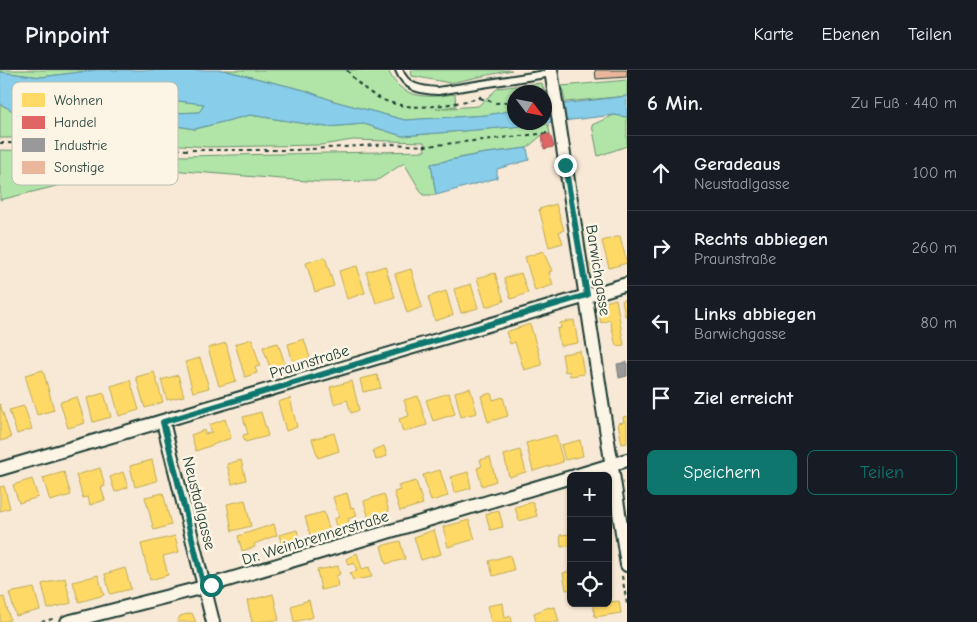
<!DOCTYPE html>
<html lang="de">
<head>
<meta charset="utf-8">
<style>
	body { margin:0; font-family:"Comic Neue",sans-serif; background:#20242c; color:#f1f3f6 }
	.controls { position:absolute; right:15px; bottom:15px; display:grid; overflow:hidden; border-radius:8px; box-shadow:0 1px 4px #0004 }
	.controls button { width:45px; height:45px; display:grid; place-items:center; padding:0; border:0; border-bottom:1px solid #363941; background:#171b24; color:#f1f3f6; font:25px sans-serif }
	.compass { position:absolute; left:507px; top:15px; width:45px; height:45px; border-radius:50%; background:#171b24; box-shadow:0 1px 4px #0004; rotate:122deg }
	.stop { position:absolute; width:15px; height:15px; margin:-11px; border:4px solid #0f766e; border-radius:50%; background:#fff }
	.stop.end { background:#0f766e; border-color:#fff; box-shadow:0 1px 5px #0008 }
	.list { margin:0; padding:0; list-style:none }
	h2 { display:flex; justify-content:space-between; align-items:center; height:65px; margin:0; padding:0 20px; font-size:21px }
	h2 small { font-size:16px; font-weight:400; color:#9ea1a6 }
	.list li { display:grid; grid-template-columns:32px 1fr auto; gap:15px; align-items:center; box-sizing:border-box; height:75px; padding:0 20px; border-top:1px solid #363941 }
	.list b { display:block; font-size:19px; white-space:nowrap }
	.list p { margin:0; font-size:16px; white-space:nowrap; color:#9ea1a6 }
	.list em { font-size:16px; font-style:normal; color:#9ea1a6 }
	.actions { display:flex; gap:10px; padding:15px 20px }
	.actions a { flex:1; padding:11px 0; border:1px solid #0f766e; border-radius:8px; text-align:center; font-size:18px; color:#0f766e }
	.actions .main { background:#0f766e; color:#fff }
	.icon { flex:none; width:28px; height:28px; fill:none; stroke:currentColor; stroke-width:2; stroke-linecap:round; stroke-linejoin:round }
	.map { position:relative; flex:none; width:627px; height:552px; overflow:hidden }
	header { display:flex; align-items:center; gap:30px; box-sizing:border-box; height:70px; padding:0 25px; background:#171b24; border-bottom:1px solid #363941 }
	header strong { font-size:24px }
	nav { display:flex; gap:28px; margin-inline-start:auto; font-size:18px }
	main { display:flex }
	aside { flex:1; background:#171b24 }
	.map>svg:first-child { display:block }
</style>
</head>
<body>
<header>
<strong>Pinpoint</strong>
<nav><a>Karte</a><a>Ebenen</a><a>Teilen</a></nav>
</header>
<main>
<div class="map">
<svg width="627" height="552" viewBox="0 0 627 552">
	<rect width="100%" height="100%" fill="#f8e9d6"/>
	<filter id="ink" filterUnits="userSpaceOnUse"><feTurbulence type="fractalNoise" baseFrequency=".02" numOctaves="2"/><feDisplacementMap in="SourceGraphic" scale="10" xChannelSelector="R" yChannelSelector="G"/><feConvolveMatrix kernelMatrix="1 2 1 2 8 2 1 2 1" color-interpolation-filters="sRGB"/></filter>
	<g filter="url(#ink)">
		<path fill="#b1e5a7" stroke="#68916e" d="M0,0H96L41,7L0,2Z
			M223,0H388C401,30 427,28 455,24L456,36L436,39L478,36L498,18L542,13L548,35L545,36L544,22H514V40L488,45L405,50L334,31L304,20Z
			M411,0H512L450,13L412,6Z
			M627,10V26L565,32L562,16Z
			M152,28L204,34L200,42L175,43L137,33L138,29Z
			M0,34L24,47H120L195,59L250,45L326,57L364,54L402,66L548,54L550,64L542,65L527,78L479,84L431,94L436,125H423L404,93L376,111L319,112L133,97L0,130V80L184,86L425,81L424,72L353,70L321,75L208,77L87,68H0Z
			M614,45L627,47V76L598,86L592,55Z"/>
		<path fill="#88cde9" stroke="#5e93a1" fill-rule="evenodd" d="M96,0H223L304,20L334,31L405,50L487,45L514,40V52H544L545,36L627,26V47L614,45L512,57L402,66L364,54L326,57L250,45L195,59L120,47H24L0,34V2L41,7ZM152,28L204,34V35L199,42L175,43L137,33L138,29Z
			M527,78L529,90L497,99V108L436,125L431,94L480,84Z"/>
		<path fill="#ffd966" stroke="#bcaa57" d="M556,134L564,160L559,162L563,173L549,177L539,139Z
			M620,166L627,193L609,198L602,171Z
			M543,181L552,201L549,202L553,215L535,221L525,187Z
			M325,187L334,216L315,222L306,193Z
			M597,191L599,200L592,202L590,193Z
			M357,196L365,223L347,229L339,201Z
			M385,196L395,227L376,233L366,202Z
			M411,199L422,237L407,243L395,204Z
			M495,203L504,231L486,237L477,208Z
			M521,203L528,223L511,229L504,208Z
			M471,214L478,238L461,243L454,219Z
			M446,221L453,245L435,251L428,227Z
			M616,229L624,275L616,276L610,250L601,253L597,234Z
			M627,229V246H625L622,230Z
			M574,250L578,273L560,276L557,259L561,258L560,253Z
			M530,254L542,295L524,300L515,272L510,274L506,262Z
			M252,269L260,296L255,297L257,303L245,307L235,274Z
			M304,269L310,288L293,293L288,274Z
			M226,273L236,311L219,316L208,278Z
			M278,273L285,294L270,298L263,277Z
			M580,281L584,304L570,306L569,301L565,302L562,284Z
			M200,288L209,318L193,322L185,292Z
			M43,300L54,340L37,345L25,305Z
			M154,302L163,332L145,338L136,307Z
			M178,305L184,326L167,330L161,310Z
			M377,305L381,318L363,322L360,309Z
			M130,310L139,340L119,346L111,316Z
			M352,311L359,340L351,343L347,330L334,334L330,317Z
			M470,318L477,343L461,347L455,322Z
			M104,323L111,347L93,352L87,328Z
			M449,323L455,344L433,351L426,330Z
			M491,323L493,330L503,327L508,346L488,352L481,326Z
			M418,326L427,355L403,362L399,349L409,346L404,330Z
			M77,327L85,353L68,358L60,332Z
			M290,328L297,357L286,361L278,332Z
			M0,334L11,368L0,371Z
			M24,336L32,359L17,364L9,340Z
			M261,342L268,366L245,372L243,365L248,364L243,347Z
			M627,346V373L622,374L618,353L624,352L623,347Z
			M225,349L231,368L196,381L191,365L204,360L205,364L212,362L209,355Z
			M334,363L339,381L318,388L312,369Z
			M556,365L563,392L533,401L526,373Z
			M580,370L583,386L565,390L561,375Z
			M384,376L387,386L376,390L373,380Z
			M520,380L526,402L509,407L504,385Z
			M490,387L496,411L482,416L477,398L482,396L480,390Z
			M152,390L157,411L135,417L130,396Z
			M241,390L246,410L232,414L227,394Z
			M100,398L105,416L101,417L105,430L90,435L88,427L83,428L76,405Z
			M440,400L448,426L431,431L423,405Z
			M64,402L71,425L50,431L43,408Z
			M123,402L128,417L115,422L110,407Z
			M468,402L471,418L454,423L451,407Z
			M32,409L38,427L19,433L13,415Z
			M416,411L423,434L400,441L394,422L400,420L398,416Z
			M4,416L10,438L0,441V417Z
			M163,423L171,455L154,460L145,427Z
			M347,423L351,438L354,437L357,446L348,449L351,460L343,462L342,459L337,460L334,449L339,447L333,427Z
			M384,424L389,442L369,449L364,431Z
			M245,430L251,456L232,461L227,434Z
			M533,432L537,446L519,451L515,437Z
			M499,441L503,457L490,460L486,444Z
			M324,442L331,466L312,471L305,447Z
			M469,450L475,469L448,477L443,457Z
			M274,454L277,465L254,474L255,477L242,481L238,466Z
			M297,460L301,474L283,479L279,465Z
			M434,460L441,484L421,490L414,467Z
			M571,464V476L561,477L560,465Z
			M175,466L179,482L163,486L168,505L150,510L141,474Z
			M400,471L405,489L386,494L381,476Z
			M357,483L362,499L369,497L372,507L353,510L350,503L357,501L354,493L348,495L346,489Z
			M510,485L514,500L493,506L489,491Z
			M338,496L340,504L336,506L338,516L321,520L317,500Z
			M125,498L131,519L110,524L105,504Z
			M571,501V519L566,520L563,503Z
			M98,505L104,525L79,532L73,512Z
			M65,508L71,533L48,539L42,514Z
			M34,518L40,540L16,546L9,523Z
			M273,524L279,550L252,552L247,531Z
			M4,527L10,550L0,552V528Z
			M309,530L313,547L294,552L291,536Z
			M619,531L621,543L595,547L593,534Z
			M503,533L505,548L511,546L512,552H491L487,536Z
			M549,537V538L555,537L559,552H536L534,543Z
			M192,543L196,552H177L180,546Z"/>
		<path fill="#e06666" stroke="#a65a57" d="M550,64L554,77L544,79L542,65Z"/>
		<path fill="#999" stroke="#747d7b" d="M627,292V306L619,308L617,294Z"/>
		<path fill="#eab79c" stroke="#1f3d34" d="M595,0H627V7L596,9Z"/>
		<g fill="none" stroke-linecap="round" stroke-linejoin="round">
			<defs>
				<path id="lane" d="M399,0C406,18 420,20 438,21L552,3"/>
				<path id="street" d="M551,0L627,495
					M163,352L213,552
					M0,399L627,214
					M575,406L627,390
					M67,552L204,517L571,407"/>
			</defs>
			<use href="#lane" stroke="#1f3d34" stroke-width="10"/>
			<use href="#street" stroke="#1f3d34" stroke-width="16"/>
			<path stroke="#1f3d34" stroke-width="2" stroke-dasharray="4 4" stroke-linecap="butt" d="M347,0C383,48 429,39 480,28L481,22
				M480,28L496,33L514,31
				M0,73L72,74L189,80H297L392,74L426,76L548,63
				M622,506L627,534
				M41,552L56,548"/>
			<use href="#lane" stroke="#fcf5e5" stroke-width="6"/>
			<use href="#street" stroke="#fcf5e5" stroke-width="12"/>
		</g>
	</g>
	<g fill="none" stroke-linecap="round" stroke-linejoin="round" filter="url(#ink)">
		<path stroke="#0f766e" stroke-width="6" d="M211,515L204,517L163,352L587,225L565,95"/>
	</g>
	<g text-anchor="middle" stroke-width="5" stroke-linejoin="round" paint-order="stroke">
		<g font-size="16" fill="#1f3d34" stroke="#fcf5e5">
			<text transform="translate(599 200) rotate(81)" y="6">Barwichgasse</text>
			<text transform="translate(309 291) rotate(-17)" y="6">Praunstraße</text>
			<text transform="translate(200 433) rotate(76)" y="6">Neustadlgasse</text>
			<text transform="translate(315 467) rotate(-17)" y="6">Dr. Weinbrennerstraße</text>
		</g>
	</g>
	<rect x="12" y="12" width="166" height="103" rx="8" fill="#fcf5e5" stroke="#babeb0" stroke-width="1"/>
	<rect x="22" y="23" width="23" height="14" fill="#ffd966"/>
	<rect x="22" y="46" width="23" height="13" fill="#e06666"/>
	<rect x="22" y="68" width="23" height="14" fill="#999"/>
	<rect x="22" y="91" width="23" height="13" fill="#eab79c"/>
	<g font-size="14" fill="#1f3d34">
		<text x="54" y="35">Wohnen</text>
		<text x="54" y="57">Handel</text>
		<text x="54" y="80">Industrie</text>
		<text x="54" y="102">Sonstige</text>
	</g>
</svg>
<div class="controls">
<button>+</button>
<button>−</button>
<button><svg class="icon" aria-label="locate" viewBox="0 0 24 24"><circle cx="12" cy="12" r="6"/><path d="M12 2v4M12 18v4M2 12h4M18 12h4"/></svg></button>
</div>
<svg class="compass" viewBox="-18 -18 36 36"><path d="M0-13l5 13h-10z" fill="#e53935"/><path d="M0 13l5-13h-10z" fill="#9ea1a6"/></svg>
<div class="stop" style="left:211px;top:515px"></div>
<div class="stop end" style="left:565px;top:95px"></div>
</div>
<aside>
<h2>6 Min.<small>Zu Fuß · 440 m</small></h2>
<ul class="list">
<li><svg class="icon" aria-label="ahead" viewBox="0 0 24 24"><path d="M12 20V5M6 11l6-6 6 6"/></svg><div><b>Geradeaus</b><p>Neustadlgasse</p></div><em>100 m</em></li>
<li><svg class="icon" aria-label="right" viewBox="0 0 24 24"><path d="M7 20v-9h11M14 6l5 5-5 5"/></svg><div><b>Rechts abbiegen</b><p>Praunstraße</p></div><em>260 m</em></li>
<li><svg class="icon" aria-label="left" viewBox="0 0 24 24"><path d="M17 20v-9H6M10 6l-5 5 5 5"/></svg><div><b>Links abbiegen</b><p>Barwichgasse</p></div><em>80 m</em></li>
<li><svg class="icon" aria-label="arrive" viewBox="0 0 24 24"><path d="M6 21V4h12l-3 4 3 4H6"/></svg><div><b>Ziel erreicht</b></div></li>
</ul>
<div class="actions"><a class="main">Speichern</a><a>Teilen</a></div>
</aside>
</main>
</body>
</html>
